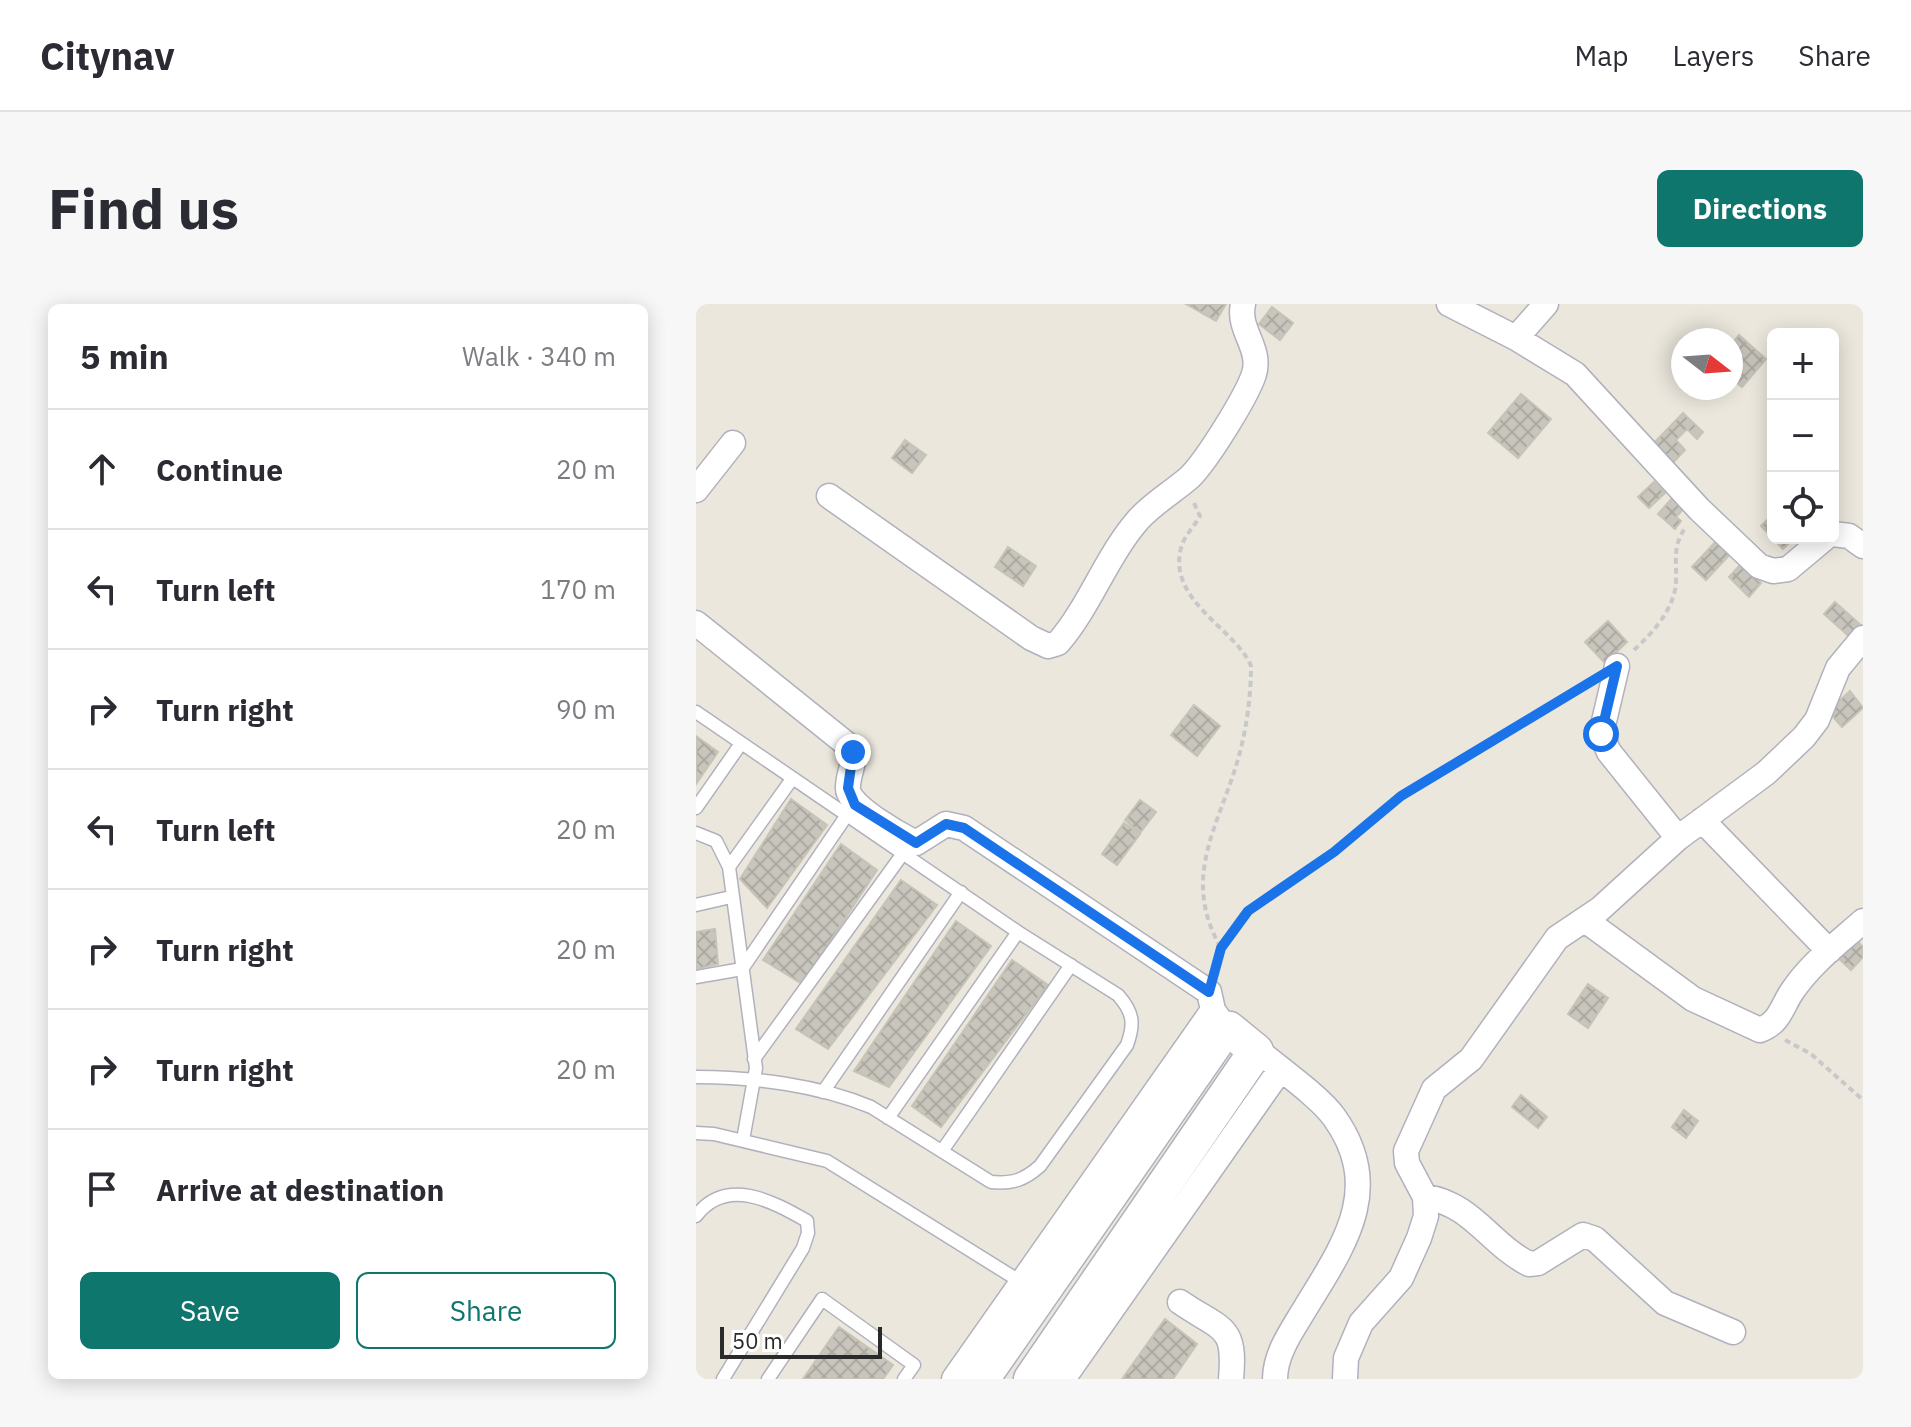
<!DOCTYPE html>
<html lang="en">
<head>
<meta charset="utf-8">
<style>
	body { margin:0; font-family:"IBM Plex Sans",sans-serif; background:#f7f7f7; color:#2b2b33 }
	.controls { position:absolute; right:24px; top:24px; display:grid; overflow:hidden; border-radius:12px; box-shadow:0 4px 20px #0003 }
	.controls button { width:72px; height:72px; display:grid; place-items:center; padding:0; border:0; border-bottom:2px solid #e1e1e2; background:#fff; color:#2b2b33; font:40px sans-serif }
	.compass { position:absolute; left:975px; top:24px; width:72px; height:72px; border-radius:50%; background:#fff; box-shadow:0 4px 20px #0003; rotate:107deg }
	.scale { position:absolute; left:24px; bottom:20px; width:162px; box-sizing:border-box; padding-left:8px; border:4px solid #2a2a2a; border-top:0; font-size:22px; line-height:28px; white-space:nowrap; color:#2a2a2a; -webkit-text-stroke:6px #fff; paint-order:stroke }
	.stop { position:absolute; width:24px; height:24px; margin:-18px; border:6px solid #1a73e8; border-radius:50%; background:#fff }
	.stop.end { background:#1a73e8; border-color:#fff; box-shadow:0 2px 8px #0008 }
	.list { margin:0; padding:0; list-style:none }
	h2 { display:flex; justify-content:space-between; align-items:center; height:104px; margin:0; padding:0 32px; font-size:34px }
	h2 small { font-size:26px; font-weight:400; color:#7c7c81 }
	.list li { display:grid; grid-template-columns:52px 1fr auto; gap:24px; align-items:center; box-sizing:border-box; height:120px; padding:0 32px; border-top:2px solid #e1e1e2 }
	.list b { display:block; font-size:30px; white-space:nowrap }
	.list em { font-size:26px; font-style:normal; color:#7c7c81 }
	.actions { display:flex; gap:16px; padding:24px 32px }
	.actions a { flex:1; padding:18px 0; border:2px solid #0f766e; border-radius:12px; text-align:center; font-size:28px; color:#0f766e }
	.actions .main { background:#0f766e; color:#fff }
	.icon { flex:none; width:44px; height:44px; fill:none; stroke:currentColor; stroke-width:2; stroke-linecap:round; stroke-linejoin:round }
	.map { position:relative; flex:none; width:1167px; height:1075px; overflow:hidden; border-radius:12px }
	header { display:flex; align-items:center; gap:48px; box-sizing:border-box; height:112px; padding:0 40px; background:#fff; border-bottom:2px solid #e1e1e2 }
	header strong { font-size:38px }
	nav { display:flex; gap:44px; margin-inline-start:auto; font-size:28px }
	.intro { display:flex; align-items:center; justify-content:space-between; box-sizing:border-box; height:192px; padding:0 48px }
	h1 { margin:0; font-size:56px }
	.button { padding:20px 36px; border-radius:12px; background:#0f766e; color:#fff; font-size:28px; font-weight:700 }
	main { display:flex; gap:48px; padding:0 48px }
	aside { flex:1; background:#fff; border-radius:12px; box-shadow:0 4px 20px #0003 }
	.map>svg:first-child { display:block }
</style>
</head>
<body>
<header>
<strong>Citynav</strong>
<nav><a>Map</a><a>Layers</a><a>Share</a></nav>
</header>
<div class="intro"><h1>Find us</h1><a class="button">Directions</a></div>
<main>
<aside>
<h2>5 min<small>Walk · 340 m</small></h2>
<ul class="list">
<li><svg class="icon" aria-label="ahead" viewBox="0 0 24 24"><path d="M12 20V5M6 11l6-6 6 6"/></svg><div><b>Continue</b></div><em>20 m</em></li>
<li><svg class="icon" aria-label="left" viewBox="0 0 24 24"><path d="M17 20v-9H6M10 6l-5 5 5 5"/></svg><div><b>Turn left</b></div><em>170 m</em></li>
<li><svg class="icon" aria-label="right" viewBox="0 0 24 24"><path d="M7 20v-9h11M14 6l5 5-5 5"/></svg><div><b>Turn right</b></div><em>90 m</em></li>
<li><svg class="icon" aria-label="left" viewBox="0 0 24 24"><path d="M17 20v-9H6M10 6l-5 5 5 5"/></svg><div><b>Turn left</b></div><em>20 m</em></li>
<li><svg class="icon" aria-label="right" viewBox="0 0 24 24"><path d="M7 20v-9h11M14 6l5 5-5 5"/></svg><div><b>Turn right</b></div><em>20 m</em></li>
<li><svg class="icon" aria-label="right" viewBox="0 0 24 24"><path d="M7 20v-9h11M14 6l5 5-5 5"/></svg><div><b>Turn right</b></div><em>20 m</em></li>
<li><svg class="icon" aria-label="arrive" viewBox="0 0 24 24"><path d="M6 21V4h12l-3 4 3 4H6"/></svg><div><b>Arrive at destination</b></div></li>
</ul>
<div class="actions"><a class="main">Save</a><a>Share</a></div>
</aside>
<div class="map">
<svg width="1167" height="1075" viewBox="0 0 1167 1075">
	<defs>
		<pattern id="building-cross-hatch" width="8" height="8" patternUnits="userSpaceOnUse" patternTransform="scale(2)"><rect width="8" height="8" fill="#c7c5bc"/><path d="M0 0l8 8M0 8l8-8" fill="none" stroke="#aba9a2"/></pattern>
	</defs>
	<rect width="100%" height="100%" fill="#ebe7dd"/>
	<path fill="url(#building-cross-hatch)" stroke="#c6c3b7" stroke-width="2" d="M490,0H530L520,17Z
		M576,3L597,19L584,36L563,20Z
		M1043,31L1070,55L1046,83L1035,74V41Z
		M825,90L855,115L822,154L792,129Z
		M987,109L1007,128L1001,135L991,125L980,136L989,146L974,162L955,142Z
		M209,136L230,151L216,169L196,154Z
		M958,178L969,189L953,204L942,193Z
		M978,192L990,202L980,213L985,217L979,225L962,210Z
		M1077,210V234H1098L1087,245L1065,222Z
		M1024,233L1038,246L1010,276L996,263Z
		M312,243L340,262L327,282L299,263Z
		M1045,260L1065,279L1053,293L1033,273Z
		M1139,298L1167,323L1157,336L1128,310Z
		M912,317L931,338L909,359L889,338Z
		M1154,387L1167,404L1146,423L1132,407Z
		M498,401L524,422L501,452L475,431Z
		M0,432L22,448L0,480Z
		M95,495L131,521L71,604L44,575Z
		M444,496L460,508L444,529L429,516Z
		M428,519L444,530L421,561L406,550Z
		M145,540L181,566L106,680L67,656Z
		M205,576L241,601L132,745L100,725Z
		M260,617L295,642L193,783L158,767Z
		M19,625L22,660L0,665V628Z
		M1158,634L1167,643V653L1155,666L1141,653Z
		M316,656L352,681L245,823L216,802Z
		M892,680L912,694L892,724L872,710Z
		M825,791L851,813L842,824L816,803Z
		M988,806L1002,817L990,834L976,823Z
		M469,1015L501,1040L477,1075H426Z
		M143,1023L197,1061L187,1075H107Z"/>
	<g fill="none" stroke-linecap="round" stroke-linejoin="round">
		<defs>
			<path id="lane" d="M0,408L322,628L422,691C437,708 439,719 431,741L344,862C328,876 317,880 295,878L175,803C122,781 57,773 0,773
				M0,504L44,441
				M0,529L20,537L33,563L60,764L47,836
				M33,563L96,475
				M0,601L35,593
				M0,673L46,665L151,511
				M58,755L208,548
				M127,788L265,588
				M192,814L322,628
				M0,829L18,830L131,857L325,978
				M246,847L375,661
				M0,912C30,872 76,897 111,917L112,929L107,944L27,1075
				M72,1075L126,995L218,1061L208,1075"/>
			<path id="street" d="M753,0L820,34L879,70L1003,205L1063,262L1077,267L1092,265L1129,234
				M820,34L850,0
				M0,186L37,139
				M133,192L335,334L352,342L362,339C394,302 410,253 442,216C457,199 477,188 494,173C511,156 551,92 558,70C566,44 541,26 547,0
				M1137,230L1153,232L1167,242
				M0,319L153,442C163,456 151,469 152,485C152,502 204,531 220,539L250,520L268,524L513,688L517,706L530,725
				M921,362L905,430L913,448L982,534
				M1006,516L1133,647
				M889,616L997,695L1064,726C1083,719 1085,705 1095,689C1114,660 1141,640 1167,617
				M560,745C581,763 623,792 638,813C689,884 648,941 610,1003C597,1025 579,1049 579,1075
				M729,893C775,899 794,940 833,960L842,959L887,931L899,935L969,999L1037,1028
				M484,998C526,1027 540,1020 535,1075
				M258,1075L517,706
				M367,1075L584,766
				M649,1075L650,1054L665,1019L705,974L723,934L730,912L729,893L711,859L710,847L738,785L775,755L861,634L904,605L982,534L1070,469L1108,433L1121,416L1142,364L1167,334"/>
			<path id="secondary" d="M286,1075L528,727L533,725L560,747L335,1075"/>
		</defs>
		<use href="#lane" stroke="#b1b1bd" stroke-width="15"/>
		<use href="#street" stroke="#b1b1bd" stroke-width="27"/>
		<use href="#secondary" stroke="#b1b1bd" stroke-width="37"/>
		<path stroke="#c8c8c8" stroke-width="4" stroke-dasharray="6 4" stroke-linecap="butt" d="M498,199L504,212C498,223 488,232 485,244C471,297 541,326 555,362C555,390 551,421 544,448C525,520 483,571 525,644
			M938,346C956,330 979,304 980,278C981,256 976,244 989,224
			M519,666L525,644L552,607L638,548L705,492L893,381
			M1089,736L1115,750L1167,796"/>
		<use href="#lane" stroke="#fff" stroke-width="12"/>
		<use href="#street" stroke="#fff" stroke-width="24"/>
		<use href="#secondary" stroke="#fff" stroke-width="34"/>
	</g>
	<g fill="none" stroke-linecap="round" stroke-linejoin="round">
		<path stroke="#1a73e8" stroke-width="10" d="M157,448L152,484L159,501L220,539L250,520L268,524L513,688L525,644L552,607L638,548L705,492L921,362L905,430"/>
	</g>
</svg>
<div class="controls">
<button>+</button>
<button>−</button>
<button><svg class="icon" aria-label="locate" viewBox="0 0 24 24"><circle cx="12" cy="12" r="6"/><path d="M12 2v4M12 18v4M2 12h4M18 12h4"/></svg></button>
</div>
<svg class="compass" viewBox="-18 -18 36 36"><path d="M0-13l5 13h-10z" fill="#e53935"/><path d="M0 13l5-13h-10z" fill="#7c7c81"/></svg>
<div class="scale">50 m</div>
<div class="stop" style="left:905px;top:430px"></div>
<div class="stop end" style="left:157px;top:448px"></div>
</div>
</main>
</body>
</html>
